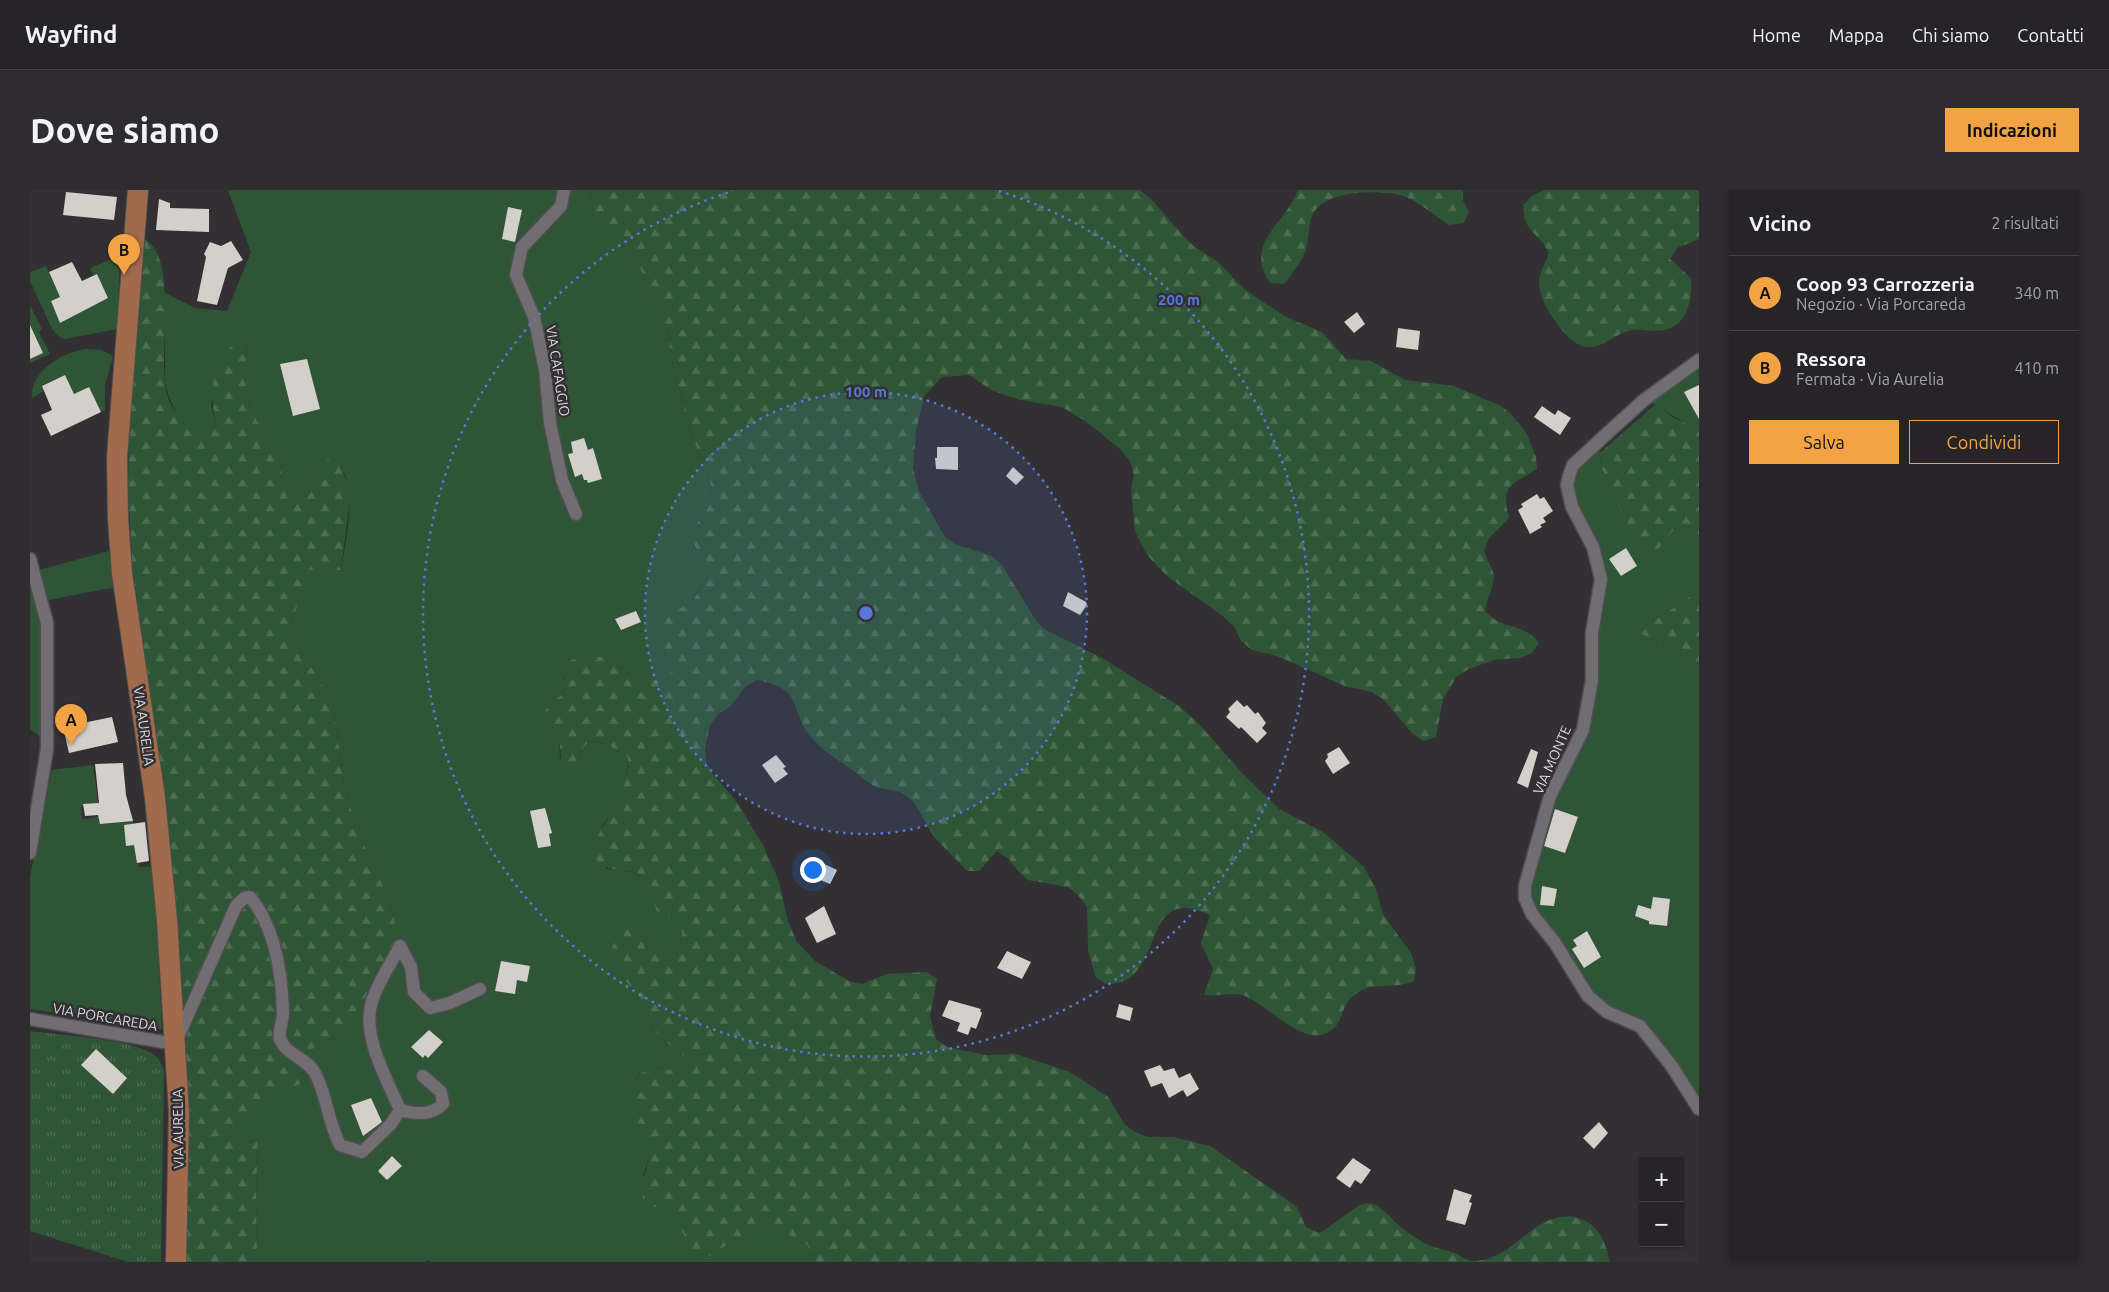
<!DOCTYPE html>
<html lang="it">
<head>
<meta charset="utf-8">
<style>
	body { margin:0; font-family:Ubuntu,sans-serif; background:#2e2c2f; color:#f1f3f6 }
	.controls { position:absolute; right:15px; bottom:15px; display:grid; overflow:hidden; border-radius:0px; box-shadow:0 1px 4px #0004 }
	.controls button { width:45px; height:45px; display:grid; place-items:center; padding:0; border:0; border-bottom:1px solid #424144; background:#262427; color:#f1f3f6; font:25px sans-serif }
	.you { position:absolute; left:782px; top:679px; width:18px; height:18px; margin:-12px; border:4px solid #fff; border-radius:50%; background:#1a73e8; box-shadow:0 0 0 8px #1a73e833 }
	.badge { display:grid; place-items:center; width:32px; height:32px; border-radius:50%; background:#f4a344; color:#111; font-size:16px; font-weight:700 }
	.pin { position:absolute; translate:-50% -41px; filter:drop-shadow(0 1px 2px #0008) }
	.pin::after { content:''; position:absolute; top:26px; width:18px; height:15px; background:inherit; clip-path:polygon(0 0,100% 0,50% 100%) }
	.list { margin:0; padding:0; list-style:none }
	h2 { display:flex; justify-content:space-between; align-items:center; height:65px; margin:0; padding:0 20px; font-size:21px }
	h2 small { font-size:16px; font-weight:400; color:#a4a4a7 }
	.list li { display:grid; grid-template-columns:32px 1fr auto; gap:15px; align-items:center; box-sizing:border-box; height:75px; padding:0 20px; border-top:1px solid #424144 }
	.list b { display:block; font-size:19px; white-space:nowrap }
	.list p { margin:0; font-size:16px; white-space:nowrap; color:#a4a4a7 }
	.list em { font-size:16px; font-style:normal; color:#a4a4a7 }
	.actions { display:flex; gap:10px; padding:15px 20px }
	.actions a { flex:1; padding:11px 0; border:1px solid #f4a344; border-radius:0px; text-align:center; font-size:18px; color:#f4a344 }
	.actions .main { background:#f4a344; color:#111 }
	.map { position:relative; flex:none; width:1669px; height:1072px; overflow:hidden; border-radius:0px }
	header { display:flex; align-items:center; gap:30px; box-sizing:border-box; height:70px; padding:0 25px; background:#262427; border-bottom:1px solid #424144 }
	header strong { font-size:24px }
	nav { display:flex; gap:28px; margin-inline-start:auto; font-size:18px }
	.intro { display:flex; align-items:center; justify-content:space-between; box-sizing:border-box; height:120px; padding:0 30px }
	h1 { margin:0; font-size:35px }
	.button { padding:12px 22px; border-radius:0px; background:#f4a344; color:#111; font-size:18px; font-weight:700 }
	main { display:flex; gap:30px; padding:0 30px }
	aside { flex:1; background:#262427; border-radius:0px; box-shadow:0 1px 4px #0004 }
	.map>svg:first-child { display:block }
</style>
</head>
<body>
<header>
<strong>Wayfind</strong>
<nav><a>Home</a><a>Mappa</a><a>Chi siamo</a><a>Contatti</a></nav>
</header>
<div class="intro"><h1>Dove siamo</h1><a class="button">Indicazioni</a></div>
<main>
<div class="map">
<svg width="1669" height="1072" viewBox="0 0 1669 1072">
	<defs>
		<pattern id="forest-firs" width="22" height="20" patternUnits="userSpaceOnUse" patternTransform="scale(1.25)"><rect width="22" height="20" fill="#2f5537"/><path d="M5 1l3.5 6h-7zM16 11l3.5 6h-7z" fill="#4d6d53"/></pattern>
		<pattern id="park-tufts" width="24" height="20" patternUnits="userSpaceOnUse" patternTransform="scale(1.25)"><rect width="24" height="20" fill="#2f5537"/><path d="M3 7l-1-3M5 7V3M7 7l1-3M15 17l-1-3M17 17v-4M19 17l1-3" fill="none" stroke="#4d6d53"/></pattern>
	</defs>
	<rect width="100%" height="100%" fill="#333034"/>
	<path fill="#2f5537" d="M198,0H560L564,29L568,38L600,62L610,78L636,135L643,175L660,240L681,295L680,314L664,338V357L681,381C666,406 648,428 631,453L642,481L637,490H609L578,469L533,487C537,502 530,508 517,515L515,524L529,550L530,569L549,572C553,536 580,556 598,567L595,594L588,612L572,636L576,679C611,680 622,688 628,723C655,734 657,739 646,767L638,772L623,760L604,740L591,786L610,808L627,844L660,872V882C647,883 634,877 622,879C584,884 615,942 618,963C619,971 615,979 613,986L642,1013L679,1067C696,1056 726,1032 746,1038C758,1042 765,1051 777,1055L787,1072H401L397,1070L395,1072H227L226,1007L228,949L209,955L203,952L205,947L231,912L276,891L269,867L316,840L369,750L359,708L326,637L314,594L303,513L259,441L279,379L311,380C315,353 331,290 305,272L285,285L278,305L251,295L252,269L220,220L215,187L217,153H209L192,167L181,216L186,232L180,243C176,244 173,246 169,246C153,243 138,207 135,193V103L165,118L197,121L221,62Z
		M90,66L87,139L35,149L28,146L22,139L0,91V82L16,76L28,102L32,106L21,111L30,133L78,108L67,84L63,85L60,78Z
		M0,115L12,139L9,142L20,164L0,173V169L13,163L0,139Z
		M57,159L71,160L83,166L75,195V220L71,222L59,198L44,204L35,185L12,195L14,201L2,208C0,179 37,161 57,159Z
		M1669,170V240C1649,233 1634,216 1614,210Z
		M1563,257L1571,262L1570,277L1580,292L1586,308L1625,363L1647,336L1657,337L1669,345V401L1607,442L1642,459L1669,477V916L1611,835L1559,805L1514,738L1497,698L1525,608L1557,541L1571,403L1539,286Z
		M79,361L86,397L18,410L9,380Z
		M0,394L14,435L13,549L0,539Z
		M63,575L68,613L51,616L52,629L102,623L109,677L124,676L132,839L0,819V686L22,580Z"/>
	<path fill="url(#forest-firs)" d="M560,0H1110L1122,10L1156,49L1166,58L1187,71L1214,99L1256,127L1292,142L1316,169L1341,171L1375,190L1424,196L1471,216L1481,224L1497,244L1506,267L1507,279C1481,295 1470,295 1479,328L1459,348L1454,360C1456,368 1461,375 1463,382C1467,392 1456,410 1455,421C1474,442 1492,431 1509,453L1502,463L1490,468L1463,470L1439,479L1427,486L1413,509L1406,547L1393,551L1382,543L1354,510L1342,502L1315,496L1247,466L1222,460L1211,451L1205,438L1194,427L1137,386L1117,365L1105,341L1101,299L1104,285L1100,271L1091,260L1057,232L1032,217L991,210L963,201L939,185L912,187L894,206L886,241L883,279L890,303L915,347L925,354L962,366L972,375L1005,429L1014,439L1072,468L1149,516L1168,533L1211,582L1249,619L1293,642L1334,677L1346,699L1353,724L1382,765L1386,779L1384,791C1364,800 1341,790 1323,806C1308,819 1315,840 1290,845C1265,849 1235,812 1212,805C1200,802 1188,807 1174,805L1183,779L1171,753L1180,725C1120,697 1131,760 1103,785C1096,792 1086,793 1078,795L1066,788L1058,760L1057,717L1048,705L1038,697L998,690L987,680L979,669L967,661L949,681H937C928,671 917,661 908,651C895,637 891,615 875,605C865,598 856,601 846,597C838,593 832,587 825,582C810,571 795,563 783,549C758,523 777,499 727,490L716,496L700,517L688,524L680,535L675,559L676,571L682,583L707,612L734,657L749,692L758,731L767,752L785,771L819,791L832,794L857,784L896,782L907,789L900,826L906,849L917,857L956,865L985,864L1040,882L1078,907L1095,935L1105,942L1118,947H1143L1180,956L1267,1017L1276,1037L1289,1043C1300,1038 1325,1016 1333,1014C1348,1011 1356,1023 1365,1032C1373,1040 1386,1048 1396,1054C1404,1058 1413,1059 1422,1062C1430,1065 1437,1072 1446,1071C1486,1069 1506,1017 1548,1028C1569,1034 1576,1053 1580,1072H787L777,1055C765,1051 758,1042 746,1038C726,1032 696,1056 679,1067C654,1064 651,1032 642,1013L624,1017L615,1013C607,995 619,982 618,964C617,951 608,940 604,928C599,911 599,883 621,879C633,877 647,883 660,882V872L627,844L610,808L591,786L586,776L582,756L596,740H604L623,760L638,772L646,767C657,740 654,733 627,723C616,655 579,698 563,664C566,643 578,630 587,612C595,598 598,583 598,567C580,556 553,536 549,572L543,579L533,578L529,550L515,524L517,515C540,503 532,498 534,476L541,470L569,467L578,469L609,490H637L642,481L631,453L633,433L639,426L663,410L681,381L669,366L661,347L664,338L680,314L681,295L660,240L643,175L636,135L610,78L600,62L568,38L564,29Z
		M1268,0H1433V11L1439,22L1433,33L1419,35C1407,27 1384,8 1370,5C1347,0 1299,0 1284,22C1277,33 1280,47 1276,59C1273,71 1261,84 1254,94L1240,93C1213,53 1255,35 1268,0Z
		M1515,0H1669V49L1647,58L1640,69L1661,88C1663,108 1657,137 1634,140C1622,142 1611,138 1599,141C1585,144 1573,158 1557,157C1536,155 1508,111 1509,92C1509,83 1516,72 1519,63C1508,41 1494,44 1493,15L1503,5Z
		M115,49C151,72 125,170 138,208C142,218 148,225 155,233C164,243 167,247 180,243L186,232C179,208 179,151 217,153L215,187L220,220L252,269L251,295L278,305L289,275L300,269L309,274L321,300L311,380H279L259,441L303,513L314,594L326,637L359,708L369,750L316,840L269,867L276,891L232,912L205,947L203,952L209,955L228,949L226,1007L227,1072H153L127,561L102,373L98,293L100,215Z
		M1626,214L1644,228L1669,240V345L1657,337L1647,336L1625,363L1617,359L1595,332L1580,292L1570,277L1571,262Z
		M1669,401V477L1642,459L1607,442Z"/>
	<path fill="url(#park-tufts)" d="M0,841C28,845 108,849 127,867C130,870 132,877 134,881L131,1072H98L0,1041Z"/>
	<path fill="#d3cfcb" d="M36,2L87,7L84,30L33,25Z
		M129,9L140,13V18L179,19V42L126,40Z
		M478,17L492,20L485,52L472,49Z
		M201,51L213,70L198,78L187,115L167,111L176,67L174,64L180,52L191,56Z
		M42,72L52,91L67,84L78,108L30,133L21,111L30,107L19,82Z
		M1327,122L1335,134L1324,143L1314,132Z
		M0,135L13,163L0,169Z
		M1368,138L1390,141L1388,160L1366,157Z
		M277,169L290,219L263,226L250,174Z
		M35,185L44,204L59,197L71,222L21,246L11,225L22,220L12,196Z
		M1669,195V229L1654,202Z
		M1512,216L1525,225L1528,220L1541,228L1530,245L1504,227Z
		M554,248L558,260L563,258L572,289L558,293L557,290H554L552,284L545,287L538,264L543,263L541,252Z
		M907,257H928V280L906,279L905,268H907Z
		M983,277L994,287L986,295L976,286Z
		M1507,304L1510,309L1514,307L1523,321L1513,328L1516,332L1510,335L1512,337L1500,344L1488,320L1493,317L1491,314Z
		M1596,358L1607,376L1591,386L1579,369Z
		M1038,402L1056,412L1057,415L1050,425L1033,416Z
		M606,421L611,432L591,440L585,429Z
		M1207,510L1214,517L1217,515L1225,524L1228,522L1236,533L1232,538L1237,543L1227,553L1211,537L1209,539L1196,527L1200,522L1198,519Z
		M82,527L88,552L39,563L33,537Z
		M1309,557L1320,573L1303,584L1295,571L1298,567L1297,564Z
		M1501,559L1508,562L1498,598L1487,593Z
		M746,565L756,577L753,578L758,584L745,593L732,575Z
		M93,573L96,605L103,631L70,634L68,625L55,626L53,614L69,613L65,574Z
		M515,618L522,643L519,644L521,656L508,658L500,621Z
		M1525,619L1548,627L1535,663L1514,656Z
		M115,632L119,671L107,673L104,655L96,656L94,635Z
		M781,668L807,680L800,694L773,683Z
		M1512,696L1527,699L1524,716L1510,715Z
		M1623,707L1640,709L1637,736L1619,734V731L1605,726L1608,715L1621,719Z
		M794,716L806,744L787,753L775,728Z
		M1557,741L1571,767L1554,778L1542,759L1547,756L1543,750Z
		M977,761L1001,772L992,789L967,778Z
		M471,771L500,776L497,792L487,790L485,804L465,801Z
		M919,810L951,819L950,821L952,823L946,839L941,837L938,845L927,841L930,833L912,826Z
		M1089,814L1103,818L1100,831L1086,827Z
		M399,840L413,852L398,868L395,865L393,868L381,857Z
		M66,859L97,888L83,904L51,875Z
		M1130,875L1134,881L1144,878L1149,888L1160,883L1169,899L1157,907L1153,900L1139,908L1132,893L1121,897L1114,881Z
		M341,908L352,932L333,946L321,915Z
		M1569,932L1578,943L1564,959L1553,948Z
		M362,966L372,976L357,990L348,981Z
		M1323,968L1341,980L1331,994L1325,990L1320,998L1306,988Z
		M1424,999L1442,1005L1439,1012L1442,1013L1435,1035L1416,1030Z"/>
	<g fill="none" stroke-linecap="round" stroke-linejoin="round">
		<defs>
			<path id="street" d="M534,0L531,16L492,57L486,85L504,127L515,180L520,233L532,290L546,324
				M1669,170L1614,210L1582,239L1543,275L1539,286L1537,295L1542,317L1563,357L1571,389L1562,443V490L1553,540L1520,606L1495,696V708L1502,724L1525,753L1558,806L1577,822L1610,836L1641,875L1669,919
				M0,369L17,433V559L0,663
				M370,756L381,777L384,802L400,818L420,813L450,799
				M0,829L145,854L206,716L214,708L220,707C246,738 252,784 253,823C253,831 248,841 250,849C256,865 277,868 285,883C297,906 298,932 310,955L332,962L361,934L370,920C357,889 333,849 341,815C346,795 361,774 370,756
				M370,920C386,924 401,926 413,914L411,902L393,886"/>
			<path id="primary" d="M108,0L87,267L88,328L92,383L125,608L137,730L149,922L146,1072"/>
		</defs>
		<use href="#street" stroke="#504e51" stroke-width="15"/>
		<use href="#primary" stroke="#504e51" stroke-width="22"/>
		<use href="#street" stroke="#716e72" stroke-width="12"/>
		<use href="#primary" stroke="#a06a4c" stroke-width="20"/>
	</g>
	<circle cx="836" cy="423" r="221" fill="#5678d9" fill-opacity=".12"/>
	<g fill="none" stroke="#5678d9" stroke-width="2.5" stroke-dasharray="2.5 5">
		<circle cx="836" cy="423" r="221"/>
		<path d="M969 1A443 443 0 1 1 703 1"/>
	</g>
	<g text-anchor="middle" stroke-width="5" stroke-linejoin="round" paint-order="stroke">
		<g font-size="14" fill="#dbd9dc" stroke="#333034">
			<text transform="translate(528 181) rotate(81)" y="5">VIA CAFAGGIO</text>
			<text transform="translate(114 536) rotate(82)" y="5">VIA AURELIA</text>
			<text transform="translate(1522 570) rotate(-66)" y="5">VIA MONTE</text>
			<text transform="translate(75 827) rotate(10)" y="5">VIA PORCAREDA</text>
			<text transform="translate(148 939) rotate(-91)" y="5">VIA AURELIA</text>
		</g>
	</g>
	<circle cx="836" cy="423" r="8" fill="#5678d9" stroke="#333034" stroke-width="2.5"/>
	<g font-size="15" text-anchor="middle" font-weight="bold" fill="#5678d9" stroke="#333034" stroke-width="5" stroke-linejoin="round" paint-order="stroke">
		<text x="1149" y="115">200 m</text>
		<text x="836" y="207">100 m</text>
	</g>
</svg>
<div class="controls">
<button>+</button>
<button>−</button>
</div>
<div class="you"></div>
<div class="pin badge" style="left:41px;top:555px">A</div>
<div class="pin badge" style="left:94px;top:85px">B</div>
</div>
<aside>
<h2>Vicino<small>2 risultati</small></h2>
<ul class="list">
<li><span class="badge">A</span><div><b>Coop 93 Carrozzeria</b><p>Negozio · Via Porcareda</p></div><em>340 m</em></li>
<li><span class="badge">B</span><div><b>Ressora</b><p>Fermata · Via Aurelia</p></div><em>410 m</em></li>
</ul>
<div class="actions"><a class="main">Salva</a><a>Condividi</a></div>
</aside>
</main>
</body>
</html>
